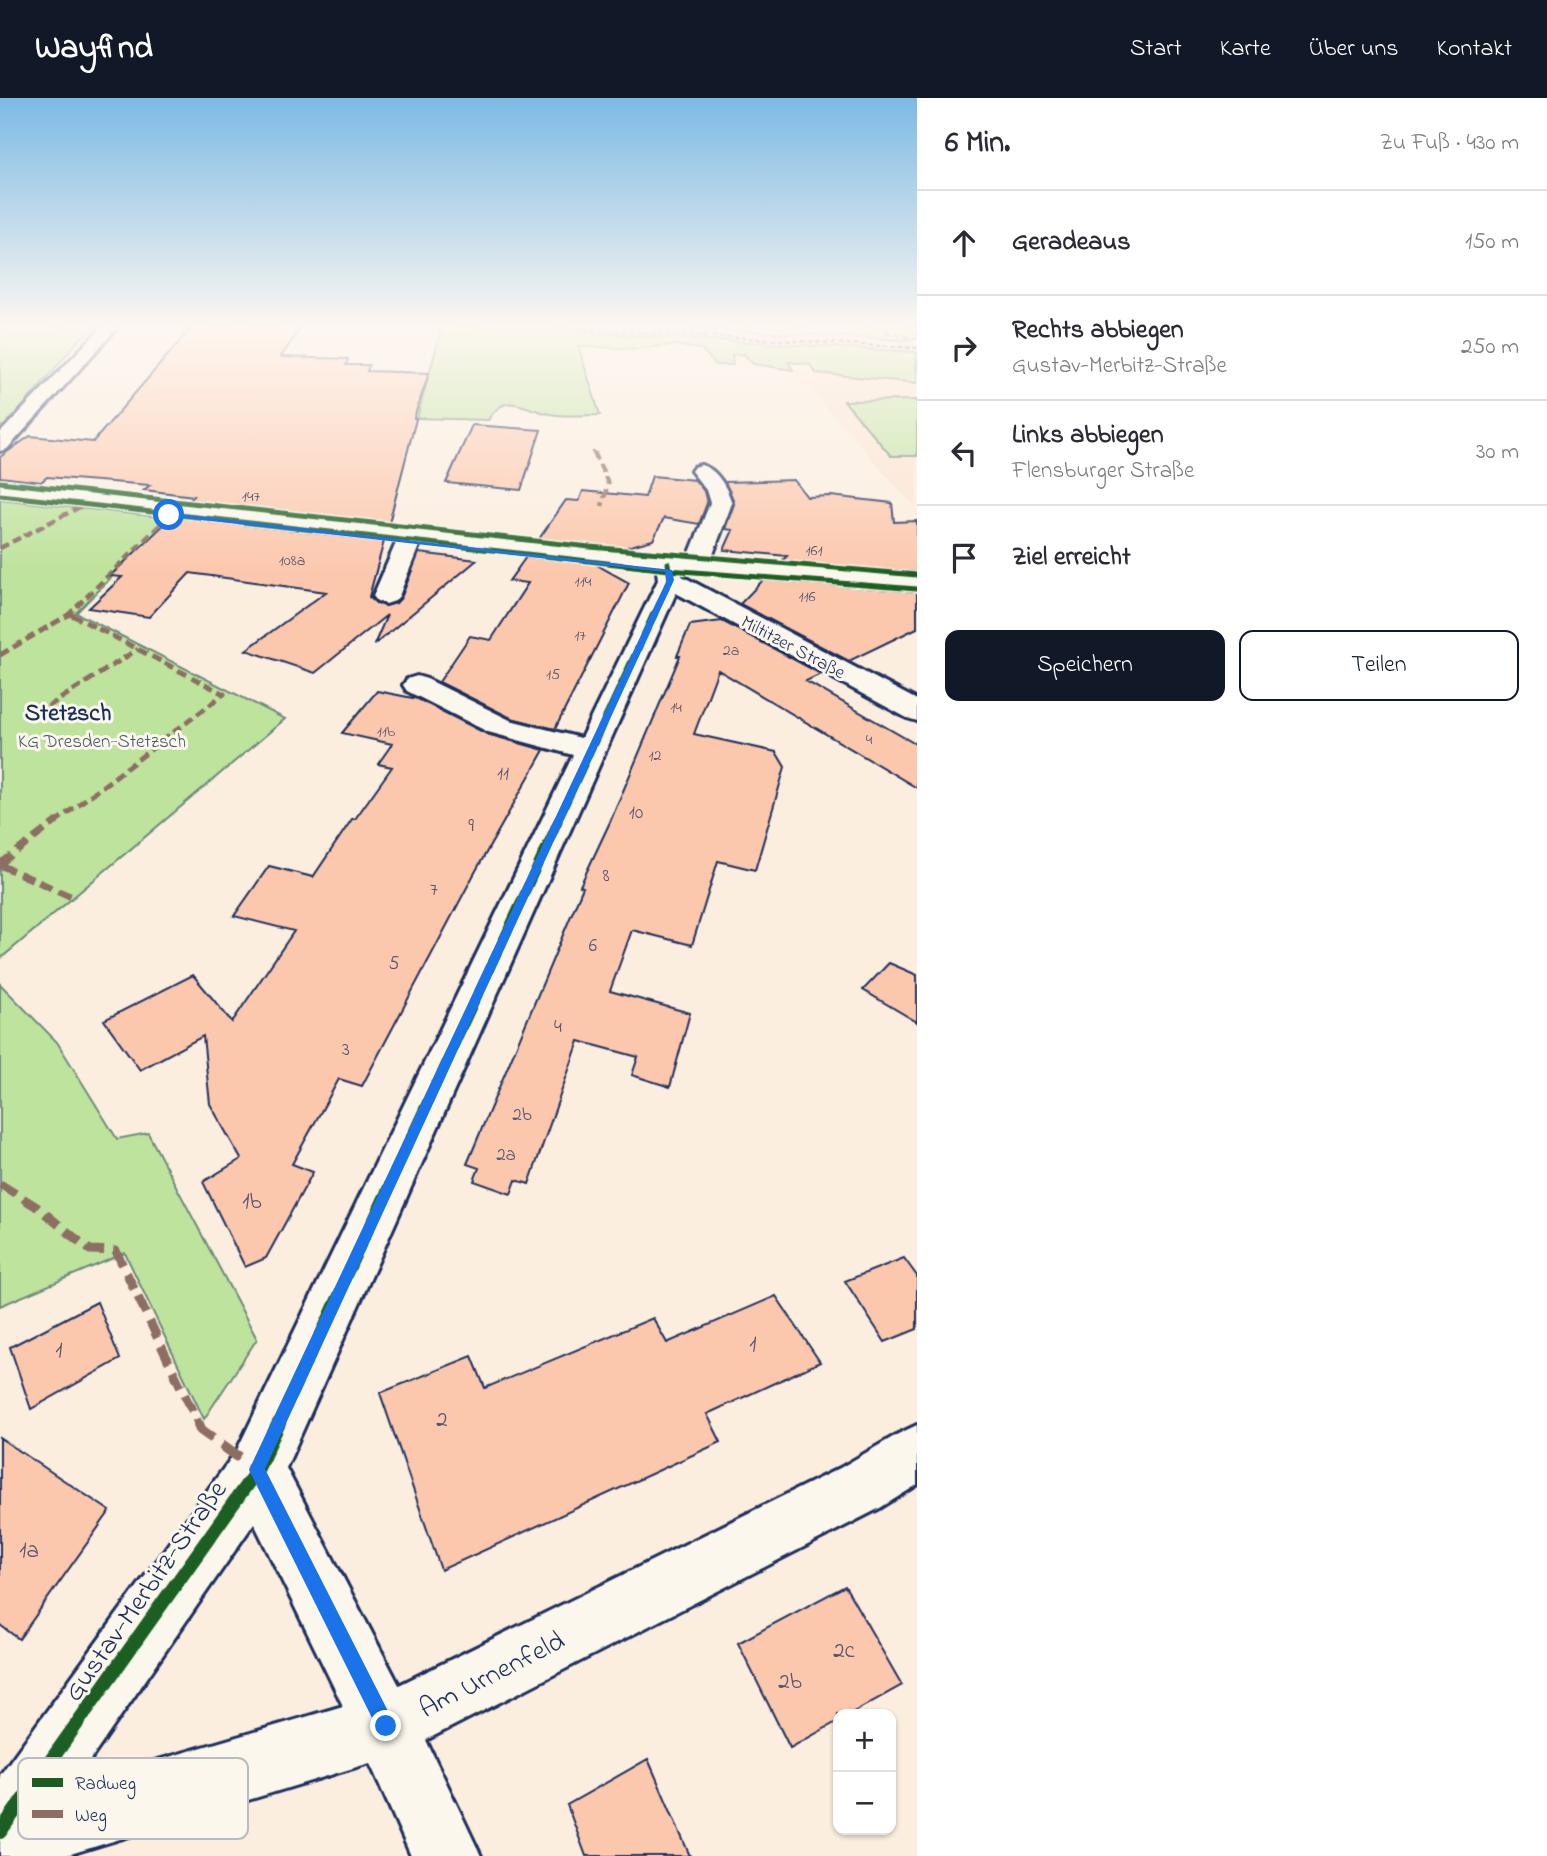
<!DOCTYPE html>
<html lang="de">
<head>
<meta charset="utf-8">
<style>
	body { margin:0; font-family:"Indie Flower",sans-serif; background:#f2f2f3; color:#2b2b33 }
	.controls { position:absolute; right:21px; bottom:21px; display:grid; overflow:hidden; border-radius:14px; box-shadow:0 2px 5px #0004 }
	.controls button { width:63px; height:63px; display:grid; place-items:center; padding:0; border:0; border-bottom:2px solid #e1e1e2; background:#fff; color:#2b2b33; font:35px sans-serif }
	.stop { position:absolute; width:21px; height:21px; margin:-16px; border:5px solid #1a73e8; border-radius:50%; background:#fff }
	.stop.end { background:#1a73e8; border-color:#fff; box-shadow:0 2px 7px #0008 }
	.list { margin:0; padding:0; list-style:none }
	h2 { display:flex; justify-content:space-between; align-items:center; height:91px; margin:0; padding:0 28px; font-size:30px }
	h2 small { font-size:23px; font-weight:400; color:#7c7c81 }
	.list li { display:grid; grid-template-columns:46px 1fr auto; gap:21px; align-items:center; box-sizing:border-box; height:105px; padding:0 28px; border-top:2px solid #e1e1e2 }
	.list b { display:block; font-size:26px; white-space:nowrap }
	.list p { margin:0; font-size:23px; white-space:nowrap; color:#7c7c81 }
	.list em { font-size:23px; font-style:normal; color:#7c7c81 }
	.actions { display:flex; gap:14px; padding:21px 28px }
	.actions a { flex:1; padding:16px 0; border:2px solid #111827; border-radius:14px; text-align:center; font-size:24px; color:#111827 }
	.actions .main { background:#111827; color:#fff }
	.icon { flex:none; width:38px; height:38px; fill:none; stroke:currentColor; stroke-width:2; stroke-linecap:round; stroke-linejoin:round }
	.map { position:relative; flex:none; width:917px; height:1758px; overflow:hidden }
	header { display:flex; align-items:center; gap:42px; box-sizing:border-box; height:98px; padding:0 35px; background:#111827; color:#fff }
	header strong { font-size:33px }
	nav { display:flex; gap:38px; margin-inline-start:auto; font-size:24px }
	main { display:flex }
	aside { flex:1; background:#fff }
	.map>svg:first-child { display:block }
</style>
</head>
<body>
<header>
<strong>Wayfind</strong>
<nav><a>Start</a><a>Karte</a><a>Über uns</a><a>Kontakt</a></nav>
</header>
<main>
<div class="map">
<svg width="917" height="1758" viewBox="0 0 917 1758">
	<rect width="100%" height="100%" fill="#fbeedf"/>
	<filter id="ink" filterUnits="userSpaceOnUse"><feTurbulence type="fractalNoise" baseFrequency=".0143" numOctaves="2"/><feDisplacementMap in="SourceGraphic" scale="14" xChannelSelector="R" yChannelSelector="G"/><feConvolveMatrix kernelMatrix="1 2 1 2 8 2 1 2 1" color-interpolation-filters="sRGB"/></filter>
	<g filter="url(#ink)">
		<path fill="#fbe3d0" d="M511,229H661L855,240L856,243L917,246V252L858,248V250Z
			M793,272L917,285V407H913Z"/>
		<path fill="#bee39d" stroke="#6c897e" stroke-width="2" d="M0,229H96L78,243L4,330L0,327Z
			M442,229H499L917,254V285L816,275L809,266L788,264L793,272L753,266L744,256L732,257L733,267H716L701,251L673,247L634,251L578,248L600,317C584,317 566,319 550,316C524,312 507,291 488,322L417,320Z
			M665,229H917V240L903,242Z
			M917,302V358H891L844,303Z
			M0,401L170,420L76,515L285,621L0,861Z
			M0,886L57,944L117,1041L148,1035L257,1241L204,1321L125,1155L0,1208Z"/>
		<path fill="#fcc8ad" stroke="#1b2f5e" stroke-width="2" d="M192,229H301L281,259L348,261L346,267H369L367,273L429,275L414,320L416,321L389,425L189,403L194,398L144,392L150,387L47,379L41,384L0,379V359L30,338L93,344Z
			M472,327L541,332L521,392L446,385Z
			M652,378L695,382L704,393L707,405L699,426L664,420L653,442L623,450L539,441L566,402L579,403L583,393L645,399Z
			M794,382L807,399L831,398L892,405L894,424L917,423V474L781,464L787,458L724,452L733,432L725,431L734,406L725,384Z
			M172,419L384,443L369,499L376,505L385,508L396,505L401,500L419,455L477,462L374,547L387,517L315,575L246,552L326,494L190,475L149,519L89,510L122,479L110,478Z
			M526,459L595,466L629,485L555,631L511,620L439,584L470,538L491,542L528,485L509,483Z
			M763,482L917,494V530L849,563L740,506Z
			M722,523L821,576L806,583L917,647V690L718,572L694,636L776,654L785,669L755,772L718,763L692,847L632,832L610,893L690,915L670,989L632,977L638,959L579,943L529,1086L516,1082L511,1096L474,1083L479,1070L467,1066L583,789L580,788L610,724L680,558H677L690,527Z
			M377,593L418,601L487,636L544,652L473,778L362,988L339,981L292,1066L313,1074L266,1160L245,1169L203,1084L241,1061L210,1006L203,938L140,972L104,922L193,877L232,924L294,833L234,818L269,768L313,779L352,721H355L392,669L378,666L392,646L342,635Z
			M889,865L917,877V924L863,892Z
			M904,1160L917,1178V1231L885,1244L845,1183Z
			M776,1198L820,1264L707,1316L721,1344L441,1472L380,1295L472,1258L485,1290L653,1220L667,1245Z
			M97,1204L120,1261L31,1311L10,1249Z
			M0,1340L110,1413L19,1541L0,1527Z
			M845,1488L902,1587L850,1616H838V1623L790,1650L738,1545Z
			M648,1661L690,1758H586L567,1707Z"/>
		<g fill="none" stroke-linecap="round" stroke-linejoin="round">
			<defs>
				<path id="minor" d="M102,229H118L7,351L0,353V335Z
					M701,367C717,371 727,390 732,405L709,467L706,472L697,474L688,472L685,467L710,405L706,392L691,373L694,369Z
					M411,431L419,433L423,438L399,498L395,503L386,506L377,503L373,498L399,438L403,433Z
					M668,458L677,460L682,478L917,602V623L907,620L676,495L286,1370L399,1587L840,1370L898,1336L917,1327V1387L880,1410L426,1642L481,1758H411L370,1665L64,1758H0V1677L237,1352L573,657L488,634L407,593L403,587L407,581L417,578L427,581L510,622L581,640L658,482L656,465L659,460ZM254,1425L343,1608L73,1687Z"/>
				<path id="major" d="M0,385L668,458L917,477V491L668,472L0,397Z"/>
			</defs>
			<use href="#minor" stroke="#1b2f5e" stroke-width="6"/>
			<use href="#major" stroke="#1b2f5e" stroke-width="6"/>
			<use href="#minor" fill="#fbf7ec" fill-rule="evenodd"/>
			<use href="#major" fill="#fbf7ec" fill-rule="evenodd"/>
			<path stroke="#1b2f5e" stroke-width="2.5" stroke-dasharray="5 2.5" stroke-linecap="butt" d="M554,229L917,250"/>
			<path stroke="#8d6e63" stroke-width="3.5" stroke-dasharray="6 3.5" stroke-linecap="butt" d="M885,233L917,241
				M593,353L594,356"/>
			<path stroke="#8d6e63" stroke-width="4.5" stroke-dasharray="9 4.5" stroke-linecap="butt" d="M594,354L608,385L602,408
				M0,450L80,409
				M70,516L74,518
				M67,518L173,414"/>
			<path stroke="#8d6e63" stroke-width="5" stroke-dasharray="10 5" stroke-linecap="butt" d="M0,557L70,516
				M35,617L138,551
				M54,725L224,596L70,516"/>
			<path stroke="#8d6e63" stroke-width="7" stroke-dasharray="14 7" stroke-linecap="butt" d="M0,766L57,723
				M0,767L72,799"/>
			<path stroke="#8d6e63" stroke-width="9" stroke-dasharray="18 9" stroke-linecap="butt" d="M0,1086L37,1109L90,1152L116,1153L199,1327"/>
			<path stroke="#8d6e63" stroke-width="11" stroke-dasharray="22 11" stroke-linecap="butt" d="M198,1325L201,1332L257,1372"/>
			<defs>
				<path id="cycleway-far4" d="M0,384L590,449L917,477
					M0,397L669,472L917,491
					M653,518L670,482L668,465"/>
				<path id="cycleway-far3" d="M557,725L654,516"/>
				<path id="cycleway-far2" d="M435,989L558,723"/>
				<path id="cycleway-far1" d="M278,1327L435,987"/>
				<path id="cycleway" d="M0,1734L257,1372L279,1325"/>
			</defs>
			<use href="#cycleway-far4" stroke="#fbf7ec" stroke-width="8"/>
			<use href="#cycleway-far3" stroke="#fbf7ec" stroke-width="10"/>
			<use href="#cycleway-far2" stroke="#fbf7ec" stroke-width="13"/>
			<use href="#cycleway-far1" stroke="#fbf7ec" stroke-width="15"/>
			<use href="#cycleway" stroke="#fbf7ec" stroke-width="18"/>
			<use href="#cycleway-far4" stroke="#1b5e20" stroke-width="5"/>
			<use href="#cycleway-far3" stroke="#1b5e20" stroke-width="7"/>
			<use href="#cycleway-far2" stroke="#1b5e20" stroke-width="9"/>
			<use href="#cycleway-far1" stroke="#1b5e20" stroke-width="10"/>
			<use href="#cycleway" stroke="#1b5e20" stroke-width="14"/>
		</g>
	</g>
	<linearGradient id="sky" x2="0" y2="1"><stop stop-color="#7dbae4"/><stop offset="0.48" stop-color="#fdf7f1"/><stop offset="1" stop-color="#fdf7f1" stop-opacity="0"/></linearGradient>
	<rect width="917" height="475" fill="url(#sky)"/>
	<path fill="#1a73e8" d="M169,415L672,472L674,482L265,1371L392,1621L395,1628L392,1634L386,1637L379,1634L249,1372L667,482L665,474L167,418Z"/>
	<g text-anchor="middle" stroke-width="6" stroke-linejoin="round" paint-order="stroke">
		<g font-size="16" fill="#535572">
			<text x="251" y="403">147</text>
			<text x="814" y="457">161</text>
			<text x="292" y="467">108a</text>
			<text x="583" y="488">114</text>
			<text x="807" y="503">116</text>
			<text x="580" y="542">17</text>
			<text x="731" y="557">2a</text>
			<text x="553" y="581">15</text>
			<text x="676" y="614">14</text>
			<text x="386" y="638">11b</text>
			<text x="869" y="646">4</text>
			<text x="655" y="662">12</text>
		</g>
		<g font-size="19" fill="#1b2f5e" stroke="#fbf7ec">
			<text transform="translate(794 548) rotate(28)" y="7">Miltitzer Straße</text>
		</g>
		<g font-size="19" fill="#445c6e" stroke="#fbf7ec">
			<text x="102" y="649">KG Dresden-Stetzsch</text>
		</g>
		<g font-size="19" fill="#535572">
			<text x="503" y="681">11</text>
			<text x="636" y="720">10</text>
			<text x="471" y="733">9</text>
			<text x="606" y="783">8</text>
			<text x="434" y="797">7</text>
			<text x="593" y="853">6</text>
			<text x="394" y="871">5</text>
			<text x="558" y="934">4</text>
			<text x="346" y="957">3</text>
			<text x="522" y="1022">2b</text>
			<text x="506" y="1062">2a</text>
		</g>
		<g font-size="23" fill="#535572">
			<text x="252" y="1110">1b</text>
			<text x="753" y="1253">1</text>
			<text x="59" y="1259">1</text>
			<text x="442" y="1328">2</text>
			<text x="29" y="1459">1a</text>
			<text x="844" y="1559">2c</text>
			<text x="790" y="1590">2b</text>
		</g>
		<g font-size="24" font-weight="bold" fill="#1b2f5e" stroke="#fbf7ec">
			<text x="68" y="622">Stetzsch</text>
		</g>
		<g font-size="28" fill="#1b2f5e" stroke="#fbf7ec">
			<text transform="translate(144 1492) rotate(-55)" y="10">Gustav-Merbitz-Straße</text>
			<text transform="translate(491 1575) rotate(-27)" y="10">Am Urnenfeld</text>
		</g>
	</g>
	<rect x="18" y="1660" width="230" height="81" rx="10" fill="#fbf7ec" stroke="#b8bbc1" stroke-width="2"/>
	<rect x="32" y="1680" width="31" height="9" fill="#1b5e20"/>
	<rect x="32" y="1712" width="31" height="8" fill="#8d6e63"/>
	<g font-size="19" fill="#1b2f5e">
		<text x="75" y="1691">Radweg</text>
		<text x="75" y="1723">Weg</text>
	</g>
</svg>
<div class="controls">
<button>+</button>
<button>−</button>
</div>
<div class="stop" style="left:169px;top:417px"></div>
<div class="stop end" style="left:386px;top:1628px"></div>
</div>
<aside>
<h2>6 Min.<small>Zu Fuß · 430 m</small></h2>
<ul class="list">
<li><svg class="icon" aria-label="ahead" viewBox="0 0 24 24"><path d="M12 20V5M6 11l6-6 6 6"/></svg><div><b>Geradeaus</b></div><em>150 m</em></li>
<li><svg class="icon" aria-label="right" viewBox="0 0 24 24"><path d="M7 20v-9h11M14 6l5 5-5 5"/></svg><div><b>Rechts abbiegen</b><p>Gustav-Merbitz-Straße</p></div><em>250 m</em></li>
<li><svg class="icon" aria-label="left" viewBox="0 0 24 24"><path d="M17 20v-9H6M10 6l-5 5 5 5"/></svg><div><b>Links abbiegen</b><p>Flensburger Straße</p></div><em>30 m</em></li>
<li><svg class="icon" aria-label="arrive" viewBox="0 0 24 24"><path d="M6 21V4h12l-3 4 3 4H6"/></svg><div><b>Ziel erreicht</b></div></li>
</ul>
<div class="actions"><a class="main">Speichern</a><a>Teilen</a></div>
</aside>
</main>
</body>
</html>
